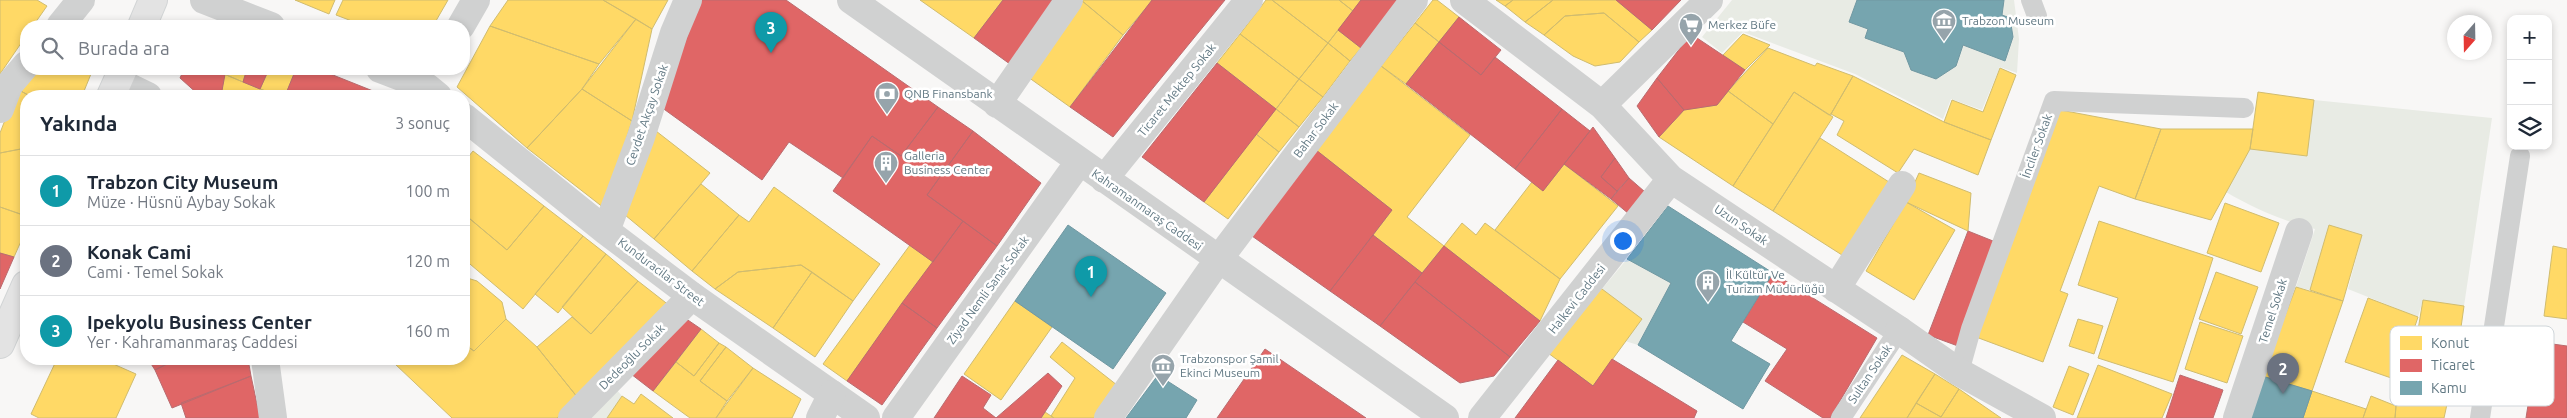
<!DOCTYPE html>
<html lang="tr">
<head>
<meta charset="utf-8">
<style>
	body { margin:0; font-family:Ubuntu,sans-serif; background:#f2f2f3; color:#1f2937 }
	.controls { position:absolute; right:15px; top:15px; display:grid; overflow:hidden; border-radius:10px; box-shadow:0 2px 8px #0003 }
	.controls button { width:45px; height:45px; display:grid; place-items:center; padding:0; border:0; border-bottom:1px solid #e0e1e3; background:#fff; color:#1f2937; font:25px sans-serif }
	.compass { position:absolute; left:2447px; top:15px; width:45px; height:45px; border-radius:50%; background:#fff; box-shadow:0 2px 8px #0003; rotate:200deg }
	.you { position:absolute; left:1622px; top:240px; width:18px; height:18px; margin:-12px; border:4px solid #fff; border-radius:50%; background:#1a73e8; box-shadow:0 0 0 8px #1a73e833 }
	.badge { display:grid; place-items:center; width:32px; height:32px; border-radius:50%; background:#0b8043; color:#fff; font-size:16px; font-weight:700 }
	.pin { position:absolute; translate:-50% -41px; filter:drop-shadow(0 1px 2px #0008) }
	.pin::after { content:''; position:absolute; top:26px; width:18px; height:15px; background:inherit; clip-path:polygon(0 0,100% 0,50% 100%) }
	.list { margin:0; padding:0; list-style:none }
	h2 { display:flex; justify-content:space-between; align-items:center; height:65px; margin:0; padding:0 20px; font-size:21px }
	h2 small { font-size:16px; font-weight:400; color:#747a83 }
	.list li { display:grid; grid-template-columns:32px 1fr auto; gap:15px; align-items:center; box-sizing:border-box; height:70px; padding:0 20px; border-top:1px solid #e0e1e3 }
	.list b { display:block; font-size:19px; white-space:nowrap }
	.list p { margin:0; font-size:16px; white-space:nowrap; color:#747a83 }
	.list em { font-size:16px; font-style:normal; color:#747a83 }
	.icon { flex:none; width:28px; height:28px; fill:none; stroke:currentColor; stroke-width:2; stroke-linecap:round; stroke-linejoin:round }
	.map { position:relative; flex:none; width:2567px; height:418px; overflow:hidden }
	.search { position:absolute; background:#fff; box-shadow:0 2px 8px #0003; left:20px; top:20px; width:450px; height:55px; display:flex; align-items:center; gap:12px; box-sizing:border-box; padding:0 18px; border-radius:20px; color:#747a83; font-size:19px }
	.panel { position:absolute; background:#fff; box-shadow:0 2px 8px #0003; left:20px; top:90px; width:450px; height:275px; border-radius:20px }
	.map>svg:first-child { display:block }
</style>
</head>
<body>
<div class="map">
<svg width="2567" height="418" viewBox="0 0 2567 418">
	<rect width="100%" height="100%" fill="#f8f7f6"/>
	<path fill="#e8ebe4" d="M1732,0H2014L2019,39L2017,73L2000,67L1982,110L1951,99L1943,119L1855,74L1743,32L1722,53L1702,37Z
		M2314,100L2492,118L2464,306L2423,300L2418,317L2348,289L2362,235L2310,290L2296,287L2315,229C2283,221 2255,209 2226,192L2250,149L2306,156Z
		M1627,259L1671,283L1638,345L1625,341L1642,319L1602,289Z
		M616,389L622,396L607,418H590Z"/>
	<path fill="#ffd966" stroke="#d0bc6f" d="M0,0H37L47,6L33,26H26V36L0,74Z
		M295,0H335L329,14Z
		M343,0H448L433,26H365L336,15Z
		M508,0H603L636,19L599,64L490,26Z
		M603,0H668L652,29Z
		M920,0H1003L974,38Z
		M1081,0H1151L1152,1L1123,35Z
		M1081,0L1123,35L1070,107L1028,77Z
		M1266,0H1272L1328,43L1299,79L1240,34Z
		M1272,0H1339L1353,11L1328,43Z
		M1339,0H1361L1353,11Z
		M1433,0H1437L1459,17L1439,42L1415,23Z
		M1496,0H1513L1505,6Z
		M1513,0H1553L1525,22L1505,6Z
		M1553,0H1616L1652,30L1639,42L1604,13L1565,16L1544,35L1525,22Z
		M1604,13L1639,42L1620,62L1595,66L1573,56L1544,35L1565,16Z
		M636,19L652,29L632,121L582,89Z
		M1415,23L1439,42L1406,84L1381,66Z
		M490,26L599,64L582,89L527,148L457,87Z
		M1338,30L1361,48L1350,61L1328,43Z
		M1240,34L1299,79L1276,109L1217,63Z
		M1743,34L1770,45L1745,70L1723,55Z
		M1328,43L1350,61L1323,97L1299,79Z
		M1768,48L1815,66L1817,63L1853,76L1831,114L1829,115L1794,92L1773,124L1728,91Z
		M1381,66L1470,135L1407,217L1444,246L1422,273L1373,235L1392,210L1316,150Z
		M2000,68L2016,75L1991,140L1944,122L1952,100L1983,112Z
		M35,69H93L82,96H30L17,89Z
		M226,69H247L243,82L224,74Z
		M269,69H296L285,96H278L260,89Z
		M224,74L243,82L278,96H221Z
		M1853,76L1944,122L1991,140L1978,175L1914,149L1898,173L1837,135L1844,121L1831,114Z
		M1299,79L1323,97L1299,127L1276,109Z
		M17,89L30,96H26V148L0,153V133Z
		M582,89L632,121L604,208L527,148Z
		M373,91L383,96H370Z
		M1728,91L1773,124L1733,186L1659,137L1684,110L1717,105Z
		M1794,92L1833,117L1773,211L1733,186Z
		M2258,92L2314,100L2307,156L2250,149Z
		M1276,109L1299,127L1279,152L1256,134Z
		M2055,109L2161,129L2135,199L2099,186L2060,291L2068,294L2043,362L1976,337Z
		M2161,129H2253L2250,149L2211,220L2135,199Z
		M656,131L710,173L654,239L625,215Z
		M1256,134L1279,152L1228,219L1204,202Z
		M1820,138L1889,182L1842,255L1773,211Z
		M26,148V216L0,207V153Z
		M473,151L544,206L507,250L464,214V162Z
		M1564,164L1618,206L1560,279L1495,230L1532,182L1543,191Z
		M1919,173L1971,193L1968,231L1906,202Z
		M701,184L739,215L692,271L654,239Z
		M774,187L880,264L853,301L801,265L738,272L715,289L692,271L739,215L749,222Z
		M1906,202L1955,230L1914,300L1866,271Z
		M2225,203L2279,223L2261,272L2207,253Z
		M544,206L583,236L523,309L464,259V225L469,218L507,250Z
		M0,207L26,216V230L14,257L0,253Z
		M2099,221L2213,258L2173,382L2098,358L2118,298L2078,285Z
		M1462,223L1476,235L1485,223L1560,279L1540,321L1444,246Z
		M2329,225L2362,235L2343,301L2310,290Z
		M583,236L606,254L558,313L535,294Z
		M910,245L933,262L847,381L823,364Z
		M2553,246L2567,249V319L2544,316Z
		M606,254L638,281L591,334L562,307Z
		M801,265L812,272L773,328L715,289L738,272Z
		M812,272L853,301L815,357L773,328Z
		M2216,272L2258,287L2241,334L2199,319Z
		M464,277L477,281L502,302L506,319L474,351L464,344Z
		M638,281L670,306L578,398L537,347L572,317L591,334Z
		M1598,286L1642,319L1593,386L1548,353Z
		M2296,287L2343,301L2312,391L2262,376Z
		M2368,298L2418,317L2397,380L2345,362Z
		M2423,300L2464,306L2456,363L2413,360Z
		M1015,301L1052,327L1001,400L964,374Z
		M506,319L537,347L578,398L557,418H452L395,364L399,359H464V344L474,351Z
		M2078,319L2103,326L2094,354L2069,346Z
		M2200,322L2243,336L2227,383L2185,369Z
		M701,329L719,343L694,376L676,362Z
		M1062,342L1122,389L1101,418H1054L1051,416L1075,378L1050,357Z
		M719,343L726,347L700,381L727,401L716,418H690L653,391L676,362L694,376Z
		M726,347L753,368L727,401L700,381Z
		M1902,355L1935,374L1907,418H1860Z
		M57,359H102L136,374L116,418H39L31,414Z
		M2413,360L2456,363L2444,418H2395L2396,406Z
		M2098,365L2172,394L2162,418H2077Z
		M2069,366L2089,374L2073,415L2053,407Z
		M753,368L801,399L792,418H716Z
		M1935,374L1959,389L1941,417L1916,403Z
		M1959,389L2001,418H1907L1916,403L1941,417Z
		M2312,391L2366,409L2363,418H2303Z
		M641,394L673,418H607L622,396L634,404Z
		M2371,396L2396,406L2395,418H2363Z
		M1045,412L1054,418H1041Z"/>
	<path fill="#e06666" stroke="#ba6b6f" d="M701,0H786L938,107L901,156L872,136L843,178L789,142L762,180L661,107Z
		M1003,0H1061L1014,67L974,38Z
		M1225,0L1113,137L1070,107L1152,0Z
		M1361,0H1398L1361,48L1338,30Z
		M1616,0H1681L1652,30Z
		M1459,17L1501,50L1481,75L1439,42Z
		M1691,34L1745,70L1717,105L1684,110L1657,78Z
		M1439,42L1481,75L1495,57L1562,109L1515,169L1406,84Z
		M1217,63L1276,109L1204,202L1142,157Z
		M184,69H226L221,96H200L180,78Z
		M247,69H269L260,89L243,82Z
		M296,69H318L373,91L370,96H285Z
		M1657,78L1684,110L1659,137L1637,106Z
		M938,107L973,131L927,195L963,221L933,262L833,191L872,136L901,156Z
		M1562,109L1590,131L1543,191L1515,169Z
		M1593,127L1615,158L1601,177L1617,191L1611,199L1564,164Z
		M973,131L1041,183L997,246L927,195Z
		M1316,150L1392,210L1330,291L1252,236Z
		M1615,158L1629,178L1617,191L1601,177Z
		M1629,178L1645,192L1629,214L1611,199Z
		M963,221L997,246L937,328L902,303Z
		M1968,231L1998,243L1958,346L1928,335Z
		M1373,235L1422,273L1380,326L1330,291Z
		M1444,246L1540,321L1510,357L1415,282Z
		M0,253L14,257L0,289Z
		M1773,273L1877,338L1830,418H1823L1765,381L1787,349L1743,322Z
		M1415,282L1510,357L1494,376L1460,383L1380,326Z
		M902,303L937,328L882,405L847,381Z
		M682,316L701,329L653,391L631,374Z
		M2538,342L2567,346V418H2526Z
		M1265,349L1366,418H1217Z
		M148,359H177L155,370Z
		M177,359H248L251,376L172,408L155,370Z
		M1612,359L1697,411L1694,418H1515L1558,360L1593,386Z
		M1048,373L1062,386L1041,418H996Z
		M2180,375L2223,390L2213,418H2166Z
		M251,376L260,418H186L181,403Z
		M962,376L991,395L983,408L996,418H934Z"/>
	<path fill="#76a5af" stroke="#7098a2" d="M1857,0H2004L2002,15L2010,18L2013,37L2005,61L1963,45L1956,66L1936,79L1911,70L1904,52L1865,38L1868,29L1849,22Z
		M1668,206L1773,273L1731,341L1770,364L1743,409L1638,345L1671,283L1627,259Z
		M1068,225L1166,293L1113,369L1015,301Z
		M1158,375L1197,400L1186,418H1126Z
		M2262,376L2312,391L2303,418H2247Z"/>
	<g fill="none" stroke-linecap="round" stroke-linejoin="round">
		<defs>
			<path id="secondary" d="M142,26L153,0
				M111,96L123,69
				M0,344L26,285"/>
		</defs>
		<use href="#secondary" stroke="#d1d4d5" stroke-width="30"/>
		<path stroke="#d0d1d1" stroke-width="20" d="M2031,0L2037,16
			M1959,372L1971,329L2054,101L2244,108
			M1841,418L1899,330
			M2480,418L2520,156"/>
		<path stroke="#d0d1d1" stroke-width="28" d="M204,0L271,26
			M851,0L1445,418
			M1464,0L1602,105L1671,179L1899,330
			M461,26L476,0
			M380,69L427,87L438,96
			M997,104L1069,0
			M1602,105L1709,0
			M464,117L606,231L692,296L866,418
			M1104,179L1249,0
			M606,231L641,137L674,33L688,0
			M1836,289L1902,185
			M896,418L1079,162
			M1108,418L1218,260L1414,0
			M1482,418L1671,179"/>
		<path stroke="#d0d1d1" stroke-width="28" d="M60,26L81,0
			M117,81L148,96
			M0,109L9,85L26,65
			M1899,330L1959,372L2042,418
			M265,359L273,418
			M572,418L692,296
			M820,418L832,394
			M2237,418L2299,232"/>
		<use href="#secondary" stroke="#e3e3e3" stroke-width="28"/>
	</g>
	<defs>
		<symbol id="museum-pin" viewBox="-11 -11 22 30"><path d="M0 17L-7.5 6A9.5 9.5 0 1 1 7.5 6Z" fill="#96a4ab" stroke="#fff"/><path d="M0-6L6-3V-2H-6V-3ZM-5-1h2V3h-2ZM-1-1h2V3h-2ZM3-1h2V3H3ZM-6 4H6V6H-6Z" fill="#fff"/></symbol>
		<symbol id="supermarket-pin" viewBox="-11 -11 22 30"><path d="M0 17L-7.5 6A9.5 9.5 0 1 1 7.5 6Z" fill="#96a4ab" stroke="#fff"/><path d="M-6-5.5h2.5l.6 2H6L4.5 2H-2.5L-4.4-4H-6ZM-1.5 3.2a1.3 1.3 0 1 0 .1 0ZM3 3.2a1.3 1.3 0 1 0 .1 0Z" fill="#fff"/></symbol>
		<symbol id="bank-pin" viewBox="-11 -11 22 30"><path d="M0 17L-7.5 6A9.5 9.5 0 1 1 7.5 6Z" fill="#96a4ab" stroke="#fff"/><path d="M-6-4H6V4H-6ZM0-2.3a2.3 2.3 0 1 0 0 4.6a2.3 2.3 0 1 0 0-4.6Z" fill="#fff"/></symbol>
		<symbol id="building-pin" viewBox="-11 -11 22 30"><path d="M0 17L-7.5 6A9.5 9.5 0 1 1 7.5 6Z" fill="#96a4ab" stroke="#fff"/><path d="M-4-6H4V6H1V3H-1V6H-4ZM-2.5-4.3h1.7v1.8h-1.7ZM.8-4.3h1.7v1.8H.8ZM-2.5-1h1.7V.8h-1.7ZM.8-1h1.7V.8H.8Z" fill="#fff"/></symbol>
	</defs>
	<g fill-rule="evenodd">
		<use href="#museum-pin" x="1930" y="7" width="28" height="38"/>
		<use href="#supermarket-pin" x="1677" y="11" width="28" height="38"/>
		<use href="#bank-pin" x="873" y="80" width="28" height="38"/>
		<use href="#building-pin" x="872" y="149" width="28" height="38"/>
		<use href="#building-pin" x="1694" y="268" width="28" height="38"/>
		<use href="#museum-pin" x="1149" y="352" width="28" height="38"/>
	</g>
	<g text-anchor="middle" stroke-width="5" stroke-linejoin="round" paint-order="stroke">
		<g font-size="12" fill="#617883" stroke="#fff" text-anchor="start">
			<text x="1962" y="25">Trabzon Museum</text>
			<text x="1708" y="29">Merkez Büfe</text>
			<text x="904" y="98">QNB Finansbank</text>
			<text x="904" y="160">Galleria<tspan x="904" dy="14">Business Center</tspan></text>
			<text x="1726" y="279">İl Kültür Ve<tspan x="1726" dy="14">Turizm Müdürlüğü</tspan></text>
			<text x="1180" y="363">Trabzonspor Şamil<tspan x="1180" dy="14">Ekinci Museum</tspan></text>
		</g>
		<g font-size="12" fill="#617883" stroke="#fff">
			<text transform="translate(1177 90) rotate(-51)" y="4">Ticaret Mektep Sokak</text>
			<text transform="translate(647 115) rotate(-71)" y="4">Cevdet Akçay Sokak</text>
			<text transform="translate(1316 130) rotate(-53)" y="4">Bahar Sokak</text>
			<text transform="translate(2037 146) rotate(-70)" y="4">İnciler Sokak</text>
			<text transform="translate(1147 210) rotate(35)" y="4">Kahramanmaraş Caddesi</text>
			<text transform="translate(1741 225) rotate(34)" y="4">Uzun Sokak</text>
			<text transform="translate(661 272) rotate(37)" y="4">Kunduracilar Street</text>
			<text transform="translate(988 290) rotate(-54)" y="4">Ziyad Nemli Sanat Sokak</text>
			<text transform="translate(1577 299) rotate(-52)" y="4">Halkevi Caddesi</text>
			<text transform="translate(2273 311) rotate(-72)" y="4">Temel Sokak</text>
			<text transform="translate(632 357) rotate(-45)" y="4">Dedeoğlu Sokak</text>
			<text transform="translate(1870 374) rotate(-56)" y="4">Sultan Sokak</text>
		</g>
	</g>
	<rect x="2390" y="326" width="164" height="80" rx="8" fill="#fff" stroke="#d0d6da" stroke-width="1"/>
	<rect x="2400" y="336" width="22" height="14" fill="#ffd966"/>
	<rect x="2400" y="359" width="22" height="13" fill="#e06666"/>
	<rect x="2400" y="381" width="22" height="14" fill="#76a5af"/>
	<g font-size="14" fill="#617883">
		<text x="2431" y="348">Konut</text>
		<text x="2431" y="370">Ticaret</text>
		<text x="2431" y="393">Kamu</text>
	</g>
</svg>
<div class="controls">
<button>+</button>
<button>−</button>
<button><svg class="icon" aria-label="layers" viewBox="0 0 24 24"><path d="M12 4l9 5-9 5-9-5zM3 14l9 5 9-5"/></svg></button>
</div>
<svg class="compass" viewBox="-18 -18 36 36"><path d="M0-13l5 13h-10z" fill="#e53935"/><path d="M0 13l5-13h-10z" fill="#747a83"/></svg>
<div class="you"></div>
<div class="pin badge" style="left:1091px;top:297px;background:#0f9aa8">1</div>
<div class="pin badge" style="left:2283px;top:394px;background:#6b7280">2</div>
<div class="pin badge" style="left:771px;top:53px;background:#0f9aa8">3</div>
<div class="search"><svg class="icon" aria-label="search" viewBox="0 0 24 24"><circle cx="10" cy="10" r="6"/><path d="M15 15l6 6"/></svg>Burada ara</div>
<section class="panel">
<h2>Yakında<small>3 sonuç</small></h2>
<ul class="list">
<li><span class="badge" style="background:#0f9aa8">1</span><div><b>Trabzon City Museum</b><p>Müze · Hüsnü Aybay Sokak</p></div><em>100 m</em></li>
<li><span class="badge" style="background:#6b7280">2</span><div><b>Konak Cami</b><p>Cami · Temel Sokak</p></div><em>120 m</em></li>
<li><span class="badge" style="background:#0f9aa8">3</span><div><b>Ipekyolu Business Center</b><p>Yer · Kahramanmaraş Caddesi</p></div><em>160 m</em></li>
</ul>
</section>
</div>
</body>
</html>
